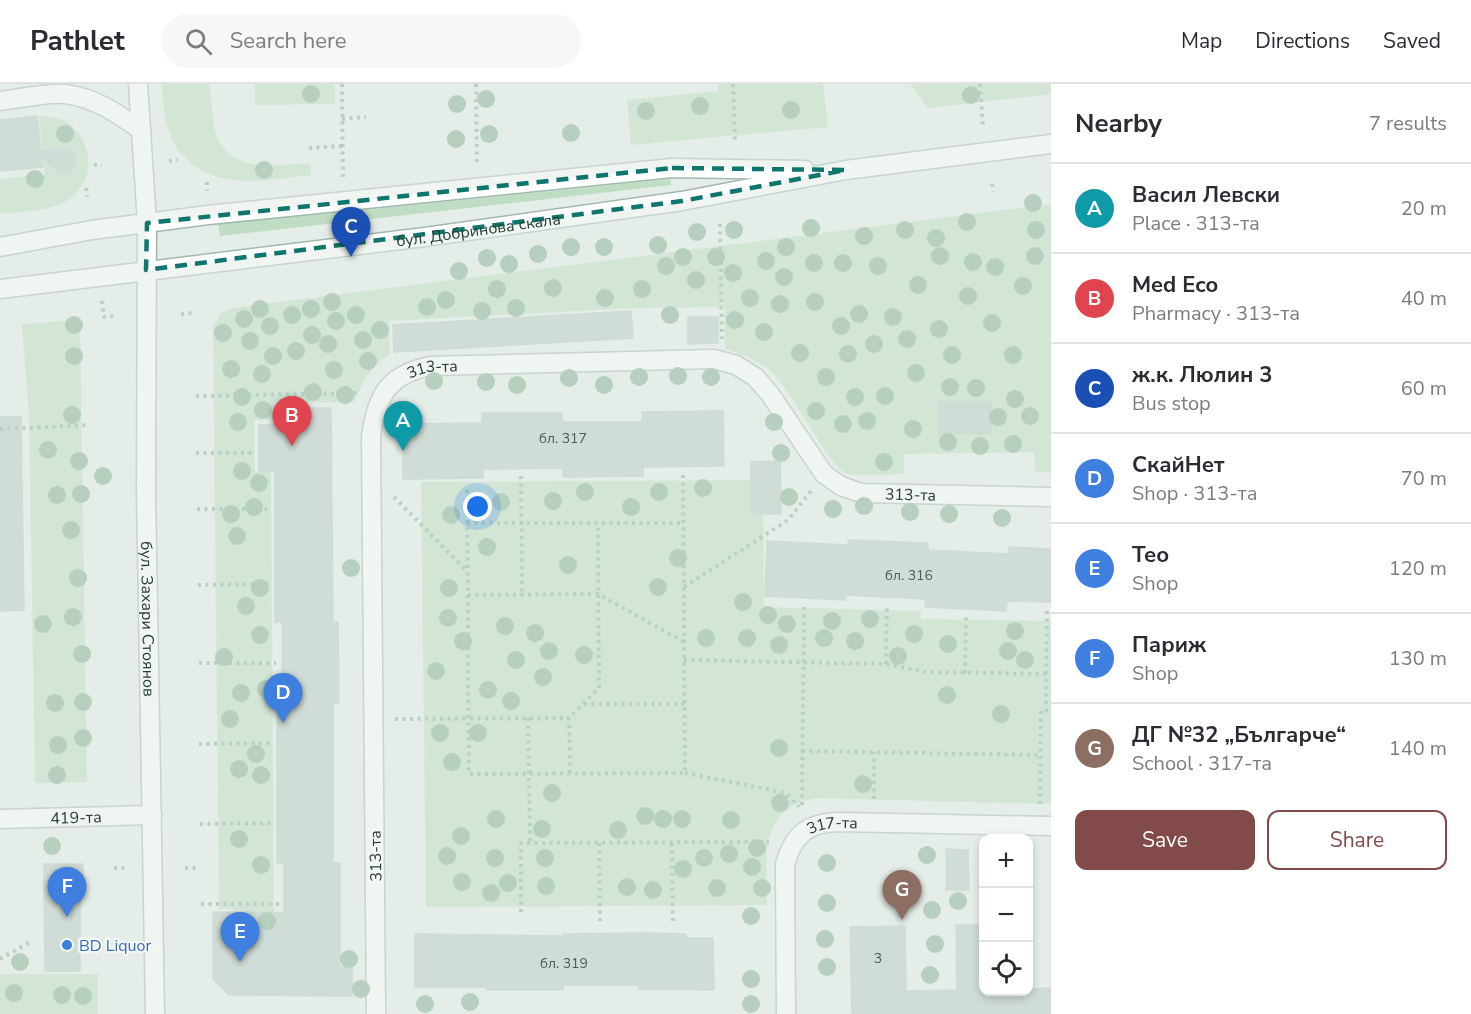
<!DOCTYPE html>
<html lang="en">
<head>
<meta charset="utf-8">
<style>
	body { margin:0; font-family:"Nunito Sans",sans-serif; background:#f7f7f7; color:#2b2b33 }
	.controls { position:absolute; right:18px; bottom:18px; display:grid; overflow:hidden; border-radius:12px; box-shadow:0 3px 9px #0003 }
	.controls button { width:54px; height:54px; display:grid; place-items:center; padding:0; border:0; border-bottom:2px solid #e1e1e2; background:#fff; color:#2b2b33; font:30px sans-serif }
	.you { position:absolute; left:478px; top:423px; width:21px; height:21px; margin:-15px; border:4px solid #fff; border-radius:50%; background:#1a73e8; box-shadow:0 0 0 9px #1a73e833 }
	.badge { display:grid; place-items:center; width:39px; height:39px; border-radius:50%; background:#824a48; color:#fff; font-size:20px; font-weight:700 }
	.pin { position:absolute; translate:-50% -50px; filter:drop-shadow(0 2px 3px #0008) }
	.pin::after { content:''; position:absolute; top:32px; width:21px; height:18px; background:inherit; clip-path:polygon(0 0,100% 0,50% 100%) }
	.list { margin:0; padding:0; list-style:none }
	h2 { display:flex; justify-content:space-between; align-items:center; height:78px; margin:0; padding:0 24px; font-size:26px }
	h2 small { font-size:20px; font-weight:400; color:#7c7c81 }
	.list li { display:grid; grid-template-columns:39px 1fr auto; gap:18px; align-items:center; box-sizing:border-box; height:90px; padding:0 24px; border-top:2px solid #e1e1e2 }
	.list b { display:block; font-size:22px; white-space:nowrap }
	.list p { margin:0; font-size:20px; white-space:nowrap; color:#7c7c81 }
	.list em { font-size:20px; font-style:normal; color:#7c7c81 }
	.actions { display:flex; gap:12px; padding:18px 24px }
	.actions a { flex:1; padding:14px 0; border:2px solid #824a48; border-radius:12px; text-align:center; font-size:21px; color:#824a48 }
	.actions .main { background:#824a48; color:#fff }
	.icon { flex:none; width:33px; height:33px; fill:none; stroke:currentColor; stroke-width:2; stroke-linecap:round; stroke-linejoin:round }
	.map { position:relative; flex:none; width:1051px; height:930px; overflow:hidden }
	header { display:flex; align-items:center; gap:36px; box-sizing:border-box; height:84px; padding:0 30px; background:#fff; border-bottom:2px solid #e1e1e2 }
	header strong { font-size:28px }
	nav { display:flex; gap:33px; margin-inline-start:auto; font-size:21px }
	.search { width:420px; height:54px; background:#f7f7f7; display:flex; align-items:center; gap:15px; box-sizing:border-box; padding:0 21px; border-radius:33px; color:#7c7c81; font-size:22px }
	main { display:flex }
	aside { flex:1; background:#fff }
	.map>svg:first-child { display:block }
</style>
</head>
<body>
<header>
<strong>Pathlet</strong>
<div class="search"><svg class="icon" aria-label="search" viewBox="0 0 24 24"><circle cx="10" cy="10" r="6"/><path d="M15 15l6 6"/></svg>Search here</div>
<nav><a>Map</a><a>Directions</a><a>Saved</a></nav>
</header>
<main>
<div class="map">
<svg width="1051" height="930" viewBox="0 0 1051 930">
	<rect width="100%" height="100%" fill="#e4ede8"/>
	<path fill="#beddc2" d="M161,0H209C211,15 212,31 215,46C226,91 276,81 310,79L311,91C269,95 226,107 191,79C182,72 173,61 170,50C164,34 163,17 161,0Z
		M255,0H335V20L255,21Z
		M718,0H823L828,43L631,61L627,16L718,7Z
		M911,0H1051V10L928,24Z
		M39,32C48,33 58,33 66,38C93,53 96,95 72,113C53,128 23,127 0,130V95L45,90Z
		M671,95V101L220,152L218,138L323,130Z
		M1051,120V388H1035L1034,368L904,370V390C892,390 858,393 848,390C829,385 791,302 767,284C754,275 740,269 725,265V223L635,224L389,237L390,270C371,282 362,298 354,318L274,319V335L254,336L255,388H271L274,857H246V825H219L213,242L220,230L233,224Z
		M80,236L87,698L35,699L29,331L22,240Z
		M763,396L764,523L921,527V535L1051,537V720L817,714C757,724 767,774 767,821L426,823L421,398Z
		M0,890H98V930H0Z"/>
	<path fill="#b9c8c0" stroke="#b6c6be" stroke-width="1.5" d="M37,32L41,67L68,64L75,70L76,80L70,88L60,89L42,74L43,83L0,87V36Z
		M631,227L633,254L394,268L393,241Z
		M688,233H718V259L688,260Z
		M939,318H991V350L939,349Z
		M278,324H331L333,538H338L339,619H333V779H340V883H352V912L229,911L213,895V828L284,829V779H277V619H282V538H275V387H259V341H279Z
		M723,327L724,382L643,383V392L563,393V384L483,385V394L403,395V340L482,339V329H562V338H642V328Z
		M0,333H21L24,526L0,527Z
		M780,377L781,430H751V378Z
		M848,456L928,459V466L1008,470L1009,463L1051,465V518L1007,517L1006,527L925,523L926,515L846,511L845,516L765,512L767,457L848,461Z
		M946,765L968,766L969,806H946Z
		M44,780H83V805H80V887H45Z
		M956,841H984V908H1029V905L1051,904V930H852L850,843L905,842L906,907L957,906Z
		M646,849L686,850V854H713L714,906L639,905V901H563V906H487V903H415V850L563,852V850Z"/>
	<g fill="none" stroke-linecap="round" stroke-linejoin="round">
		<defs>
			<g id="service">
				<path d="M138,0L147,139"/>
				<path d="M0,17C18,15 48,8 65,10C94,13 118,30 141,46"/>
				<path id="s1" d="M0,735L152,731"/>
			</g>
			<g id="minor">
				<path id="s2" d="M376,930L371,352C377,312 387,291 430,282L714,275L736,281L755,293L770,310L824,390L841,402L861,409L1051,413"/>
				<path id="s3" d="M786,930L785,780C794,750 807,739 839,738L1051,742"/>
			</g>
			<g id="tertiary">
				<path id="s4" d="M147,139L146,406L155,930"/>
			</g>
			<g id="secondary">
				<path d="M0,163L92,146L208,131L672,84L805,86"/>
				<path id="s5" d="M0,205L425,153L682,117L846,86L1051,60"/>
			</g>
		</defs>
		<use href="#service" stroke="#a7b5ae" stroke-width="21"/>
		<use href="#minor" stroke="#a7b5ae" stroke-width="21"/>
		<use href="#tertiary" stroke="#a7b5ae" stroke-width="21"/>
		<use href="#secondary" stroke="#a2b8ae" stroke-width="21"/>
		<path stroke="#85af9c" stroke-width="4" stroke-dasharray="3 4.5" stroke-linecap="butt" d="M342,0L343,95
			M476,0L477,81
			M733,0L735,58
			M980,0L983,41
			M342,35L366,33
			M309,64L342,62
			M169,77L178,76
			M94,81H102
			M207,98V107
			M992,100L993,108
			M86,104L87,113
			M720,140L722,255
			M102,217L104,233L116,232
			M181,230L195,229
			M196,312L359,309
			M0,345L90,341
			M196,369H256
			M521,392L522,511
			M467,406L469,690L685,689L683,389
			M394,413L467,487
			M197,425H272
			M467,439H683
			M198,501L273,500
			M684,503L788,436L811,407
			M468,511L598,510L684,558
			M684,576L886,580L926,588L1051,590
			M199,579H276
			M886,580L887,520
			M965,589L966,531
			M584,620H684
			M528,634L530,759
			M395,635L569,634
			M199,660L274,659
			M802,667L1041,671
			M570,689L569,634L599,604L598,439
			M685,689L786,709L799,723
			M874,715V668
			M1040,720L1041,627H1046L1047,524
			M802,721L804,519
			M200,740L275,739
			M599,759L600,837
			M672,759L673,841
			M114,784H124
			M185,784H200
			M201,820H281
			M521,828V759L769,758
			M0,875L30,858"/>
		<use href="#service" stroke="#fff" stroke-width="18"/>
		<use href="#minor" stroke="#fff" stroke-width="18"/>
		<use href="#tertiary" stroke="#fff" stroke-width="18"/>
		<use href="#secondary" stroke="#fff" stroke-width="18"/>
	</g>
	<g fill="#80aa8c">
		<circle cx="311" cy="10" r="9"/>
		<circle cx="971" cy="11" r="9"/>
		<circle cx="486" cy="15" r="9"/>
		<circle cx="457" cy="20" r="9"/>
		<circle cx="700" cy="22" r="9"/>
		<circle cx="791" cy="26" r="9"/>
		<circle cx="646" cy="27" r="9"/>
		<circle cx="571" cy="49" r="9"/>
		<circle cx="65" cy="50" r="9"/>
		<circle cx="489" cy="50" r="9"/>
		<circle cx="456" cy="55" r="9"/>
		<circle cx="264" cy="86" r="9"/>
		<circle cx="35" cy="95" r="9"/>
		<circle cx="1033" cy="119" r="9"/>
		<circle cx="967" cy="138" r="9"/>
		<circle cx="811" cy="144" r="9"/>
		<circle cx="734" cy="146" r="9"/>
		<circle cx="905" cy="146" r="9"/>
		<circle cx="1036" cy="146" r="9"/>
		<circle cx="697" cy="148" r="9"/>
		<circle cx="864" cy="152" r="9"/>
		<circle cx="936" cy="154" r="9"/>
		<circle cx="658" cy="161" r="9"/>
		<circle cx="571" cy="163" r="9"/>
		<circle cx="604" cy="163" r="9"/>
		<circle cx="786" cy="163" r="9"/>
		<circle cx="538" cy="170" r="9"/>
		<circle cx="940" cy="172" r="9"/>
		<circle cx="1035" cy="172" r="9"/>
		<circle cx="683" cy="173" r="9"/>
		<circle cx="716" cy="173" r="9"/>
		<circle cx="487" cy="174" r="9"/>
		<circle cx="766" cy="177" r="9"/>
		<circle cx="973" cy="178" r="9"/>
		<circle cx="814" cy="179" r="9"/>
		<circle cx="843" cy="179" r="9"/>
		<circle cx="509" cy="180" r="9"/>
		<circle cx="666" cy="182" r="9"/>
		<circle cx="878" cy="182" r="9"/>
		<circle cx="995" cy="183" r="9"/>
		<circle cx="459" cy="187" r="9"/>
		<circle cx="733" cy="189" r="9"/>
		<circle cx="784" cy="193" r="9"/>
		<circle cx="696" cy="196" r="9"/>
		<circle cx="918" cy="201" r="9"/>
		<circle cx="1023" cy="202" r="9"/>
		<circle cx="553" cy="204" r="9"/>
		<circle cx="497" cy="205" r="9"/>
		<circle cx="642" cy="205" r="9"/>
		<circle cx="968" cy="212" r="9"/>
		<circle cx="605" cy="214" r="9"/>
		<circle cx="750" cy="214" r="9"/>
		<circle cx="446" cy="216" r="9"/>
		<circle cx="332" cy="218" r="9"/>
		<circle cx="815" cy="218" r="9"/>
		<circle cx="780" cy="220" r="9"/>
		<circle cx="427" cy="223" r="9"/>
		<circle cx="516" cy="224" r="9"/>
		<circle cx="260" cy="225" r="9"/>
		<circle cx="311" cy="225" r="9"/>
		<circle cx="482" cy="227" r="9"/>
		<circle cx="859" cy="230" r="9"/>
		<circle cx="292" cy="231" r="9"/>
		<circle cx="356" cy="231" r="9"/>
		<circle cx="670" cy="231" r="9"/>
		<circle cx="893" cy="233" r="9"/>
		<circle cx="244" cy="235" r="9"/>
		<circle cx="735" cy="236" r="9"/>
		<circle cx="336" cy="237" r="9"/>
		<circle cx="992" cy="239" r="9"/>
		<circle cx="74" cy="241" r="9"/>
		<circle cx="270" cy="242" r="9"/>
		<circle cx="841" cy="242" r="9"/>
		<circle cx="939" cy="245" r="9"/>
		<circle cx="380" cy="246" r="9"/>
		<circle cx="764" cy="248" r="9"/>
		<circle cx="223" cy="249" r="9"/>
		<circle cx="312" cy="251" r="9"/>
		<circle cx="907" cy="255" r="9"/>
		<circle cx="363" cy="256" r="9"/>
		<circle cx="250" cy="257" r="9"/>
		<circle cx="328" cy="260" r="9"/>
		<circle cx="874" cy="260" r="9"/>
		<circle cx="296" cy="267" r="9"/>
		<circle cx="800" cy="269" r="9"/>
		<circle cx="848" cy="270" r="9"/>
		<circle cx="952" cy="271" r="9"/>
		<circle cx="1013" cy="271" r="9"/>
		<circle cx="74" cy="272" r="9"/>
		<circle cx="273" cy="272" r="9"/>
		<circle cx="368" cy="277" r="9"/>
		<circle cx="231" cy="285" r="9"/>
		<circle cx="334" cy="286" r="9"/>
		<circle cx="916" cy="289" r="9"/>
		<circle cx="262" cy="290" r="9"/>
		<circle cx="678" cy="292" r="9"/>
		<circle cx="639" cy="293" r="9"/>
		<circle cx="711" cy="293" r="9"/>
		<circle cx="826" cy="293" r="9"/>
		<circle cx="569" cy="294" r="9"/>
		<circle cx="434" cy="297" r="9"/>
		<circle cx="486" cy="298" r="9"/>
		<circle cx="517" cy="301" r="9"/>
		<circle cx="604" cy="301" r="9"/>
		<circle cx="950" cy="303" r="9"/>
		<circle cx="976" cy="304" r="9"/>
		<circle cx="313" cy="308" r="9"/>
		<circle cx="345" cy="311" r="9"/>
		<circle cx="885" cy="312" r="9"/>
		<circle cx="242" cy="313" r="9"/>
		<circle cx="855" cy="313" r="9"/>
		<circle cx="1015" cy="315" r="9"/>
		<circle cx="263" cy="326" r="9"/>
		<circle cx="816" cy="327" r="9"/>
		<circle cx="72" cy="331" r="9"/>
		<circle cx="1030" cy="332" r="9"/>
		<circle cx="998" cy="333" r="9"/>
		<circle cx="867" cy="337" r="9"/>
		<circle cx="238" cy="338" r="9"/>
		<circle cx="774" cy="338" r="9"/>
		<circle cx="843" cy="340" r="9"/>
		<circle cx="913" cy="345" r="9"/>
		<circle cx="948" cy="358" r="9"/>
		<circle cx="1013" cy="360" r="9"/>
		<circle cx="980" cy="362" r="9"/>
		<circle cx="48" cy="366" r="9"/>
		<circle cx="781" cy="369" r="9"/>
		<circle cx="79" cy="377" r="9"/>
		<circle cx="884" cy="378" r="9"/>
		<circle cx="242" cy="387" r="9"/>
		<circle cx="103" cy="392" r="9"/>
		<circle cx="259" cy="399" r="9"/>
		<circle cx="703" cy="404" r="9"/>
		<circle cx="585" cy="408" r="9"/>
		<circle cx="659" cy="408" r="9"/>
		<circle cx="81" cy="410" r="9"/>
		<circle cx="57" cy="411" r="9"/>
		<circle cx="789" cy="413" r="9"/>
		<circle cx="553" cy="417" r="9"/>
		<circle cx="501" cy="418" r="9"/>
		<circle cx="864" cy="422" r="9"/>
		<circle cx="254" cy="423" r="9"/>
		<circle cx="631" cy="423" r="9"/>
		<circle cx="833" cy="425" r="9"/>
		<circle cx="910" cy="428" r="9"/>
		<circle cx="231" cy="430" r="9"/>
		<circle cx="949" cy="430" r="9"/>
		<circle cx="451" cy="431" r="9"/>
		<circle cx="1002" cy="434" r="9"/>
		<circle cx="71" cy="446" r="9"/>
		<circle cx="237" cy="452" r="9"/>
		<circle cx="487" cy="463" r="9"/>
		<circle cx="678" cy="474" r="9"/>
		<circle cx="568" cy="481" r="9"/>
		<circle cx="351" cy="484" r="9"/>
		<circle cx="78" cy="494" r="9"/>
		<circle cx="658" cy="503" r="9"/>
		<circle cx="260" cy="504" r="9"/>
		<circle cx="449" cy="504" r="9"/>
		<circle cx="743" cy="518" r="9"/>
		<circle cx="246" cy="522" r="9"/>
		<circle cx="768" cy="531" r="9"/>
		<circle cx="73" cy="533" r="9"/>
		<circle cx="448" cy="534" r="9"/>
		<circle cx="870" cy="535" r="9"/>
		<circle cx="832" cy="537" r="9"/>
		<circle cx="43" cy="540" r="9"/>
		<circle cx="787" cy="540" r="9"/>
		<circle cx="505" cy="542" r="9"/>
		<circle cx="1015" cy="547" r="9"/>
		<circle cx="535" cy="549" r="9"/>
		<circle cx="914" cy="550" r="9"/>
		<circle cx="260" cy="551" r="9"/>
		<circle cx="706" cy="554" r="9"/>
		<circle cx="747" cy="554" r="9"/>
		<circle cx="824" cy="554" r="9"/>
		<circle cx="463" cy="557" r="9"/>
		<circle cx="855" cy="557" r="9"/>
		<circle cx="948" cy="560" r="9"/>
		<circle cx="779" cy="561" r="9"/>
		<circle cx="549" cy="567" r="9"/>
		<circle cx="1008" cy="567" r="9"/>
		<circle cx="82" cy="570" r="9"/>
		<circle cx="584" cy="571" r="9"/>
		<circle cx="898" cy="572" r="9"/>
		<circle cx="224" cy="573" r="9"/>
		<circle cx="516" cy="576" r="9"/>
		<circle cx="1025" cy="576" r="9"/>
		<circle cx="436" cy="587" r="9"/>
		<circle cx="543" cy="593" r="9"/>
		<circle cx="266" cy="605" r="9"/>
		<circle cx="488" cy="606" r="9"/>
		<circle cx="241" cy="609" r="9"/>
		<circle cx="947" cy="611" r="9"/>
		<circle cx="511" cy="617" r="9"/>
		<circle cx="83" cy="618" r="9"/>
		<circle cx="55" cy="619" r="9"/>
		<circle cx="1001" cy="630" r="9"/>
		<circle cx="230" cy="635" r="9"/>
		<circle cx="440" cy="649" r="9"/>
		<circle cx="478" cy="649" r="9"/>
		<circle cx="83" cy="654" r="9"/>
		<circle cx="58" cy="661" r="9"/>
		<circle cx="779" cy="664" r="9"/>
		<circle cx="256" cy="670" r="9"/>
		<circle cx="452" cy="678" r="9"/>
		<circle cx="239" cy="685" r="9"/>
		<circle cx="57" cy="691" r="9"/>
		<circle cx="261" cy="691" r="9"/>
		<circle cx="863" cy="700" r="9"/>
		<circle cx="552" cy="709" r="9"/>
		<circle cx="780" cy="719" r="9"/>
		<circle cx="645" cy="732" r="9"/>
		<circle cx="496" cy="735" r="9"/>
		<circle cx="663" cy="735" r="9"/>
		<circle cx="682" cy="735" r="9"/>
		<circle cx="731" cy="736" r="9"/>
		<circle cx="542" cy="745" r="9"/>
		<circle cx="618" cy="746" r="9"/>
		<circle cx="461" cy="752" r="9"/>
		<circle cx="239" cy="755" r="9"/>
		<circle cx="52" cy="762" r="9"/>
		<circle cx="757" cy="764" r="9"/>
		<circle cx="729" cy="770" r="9"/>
		<circle cx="927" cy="771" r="9"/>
		<circle cx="447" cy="772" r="9"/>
		<circle cx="495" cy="774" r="9"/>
		<circle cx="545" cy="774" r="9"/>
		<circle cx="704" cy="774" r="9"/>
		<circle cx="827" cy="779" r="9"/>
		<circle cx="261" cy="781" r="9"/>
		<circle cx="752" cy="783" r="9"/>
		<circle cx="683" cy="785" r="9"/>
		<circle cx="462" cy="798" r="9"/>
		<circle cx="508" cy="799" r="9"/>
		<circle cx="546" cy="802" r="9"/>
		<circle cx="627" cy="803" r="9"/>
		<circle cx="717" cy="804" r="9"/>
		<circle cx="762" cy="804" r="9"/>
		<circle cx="653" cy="806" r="9"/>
		<circle cx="491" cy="809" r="9"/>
		<circle cx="958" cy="817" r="9"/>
		<circle cx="827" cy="819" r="9"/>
		<circle cx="932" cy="826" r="9"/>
		<circle cx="751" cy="832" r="9"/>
		<circle cx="267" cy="837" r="9"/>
		<circle cx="825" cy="855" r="9"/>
		<circle cx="935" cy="860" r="9"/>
		<circle cx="349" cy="875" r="9"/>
		<circle cx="20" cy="878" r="9"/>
		<circle cx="827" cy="883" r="9"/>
		<circle cx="930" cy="891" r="9"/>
		<circle cx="751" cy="895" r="9"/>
		<circle cx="361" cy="905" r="9"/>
		<circle cx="14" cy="909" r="9"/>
		<circle cx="62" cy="911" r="9"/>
		<circle cx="83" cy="912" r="9"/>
		<circle cx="470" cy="918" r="9"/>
		<circle cx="425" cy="920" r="9"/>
		<circle cx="751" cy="920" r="9"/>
	</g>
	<path d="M0 0H1051V930H0ZM672,84L846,86L682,117L146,186L147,139Z" fill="#e4ede8" fill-opacity=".55" fill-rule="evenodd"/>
	<path fill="none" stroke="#0f766e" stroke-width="4.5" stroke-dasharray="12 8" stroke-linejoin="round" d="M672,84L846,86L682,117L146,186L147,139Z"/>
	<circle fill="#3f7fe0" stroke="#f4f9f6" stroke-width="2" cx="67" cy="861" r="6"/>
	<g text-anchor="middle" stroke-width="4.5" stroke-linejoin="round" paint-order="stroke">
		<g font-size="14" fill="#496056">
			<text x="563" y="359">бл. 317</text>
			<text x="909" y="496">бл. 316</text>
			<text x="878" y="879">3</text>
			<text x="564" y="884">бл. 319</text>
		</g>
		<g font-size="16" fill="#243e33" stroke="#f4f9f6">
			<text dy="6" stroke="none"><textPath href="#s5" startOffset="482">бул. Добринова скала</textPath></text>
			<text dy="6" stroke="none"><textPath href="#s2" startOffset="680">313-та</textPath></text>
			<text dy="6" stroke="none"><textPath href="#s2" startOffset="1218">313-та</textPath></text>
			<text dy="6" stroke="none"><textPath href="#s4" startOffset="396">бул. Захари Стоянов</textPath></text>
			<text dy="6" stroke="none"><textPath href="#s1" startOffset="76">419-та</textPath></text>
			<text dy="6" stroke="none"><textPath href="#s3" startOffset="218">317-та</textPath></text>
			<text transform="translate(375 772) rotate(-91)" y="6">313-та</text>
		</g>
		<g font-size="16" fill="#366cbe" stroke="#f4f9f6" text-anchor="start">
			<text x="79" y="867">BD Liquor</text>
		</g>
	</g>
</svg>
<div class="controls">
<button>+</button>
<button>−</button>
<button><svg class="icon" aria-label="locate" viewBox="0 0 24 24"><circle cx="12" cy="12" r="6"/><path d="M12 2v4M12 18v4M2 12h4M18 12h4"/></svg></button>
</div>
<div class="you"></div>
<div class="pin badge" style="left:403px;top:367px;background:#0f9aa8">A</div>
<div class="pin badge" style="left:292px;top:362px;background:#e0444e">B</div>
<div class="pin badge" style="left:351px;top:173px;background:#1a4fb4">C</div>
<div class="pin badge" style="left:283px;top:639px;background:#3f7fe0">D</div>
<div class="pin badge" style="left:240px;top:878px;background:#3f7fe0">E</div>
<div class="pin badge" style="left:67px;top:833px;background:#3f7fe0">F</div>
<div class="pin badge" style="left:902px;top:836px;background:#8d6e63">G</div>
</div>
<aside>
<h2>Nearby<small>7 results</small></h2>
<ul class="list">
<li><span class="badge" style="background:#0f9aa8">A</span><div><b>Васил Левски</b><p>Place · 313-та</p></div><em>20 m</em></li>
<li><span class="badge" style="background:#e0444e">B</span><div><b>Med Eco</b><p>Pharmacy · 313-та</p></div><em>40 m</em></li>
<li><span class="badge" style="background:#1a4fb4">C</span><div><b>ж.к. Люлин 3</b><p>Bus stop</p></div><em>60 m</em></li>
<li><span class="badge" style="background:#3f7fe0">D</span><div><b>СкайНет</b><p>Shop · 313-та</p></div><em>70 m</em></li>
<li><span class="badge" style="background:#3f7fe0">E</span><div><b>Тео</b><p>Shop</p></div><em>120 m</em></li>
<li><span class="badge" style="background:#3f7fe0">F</span><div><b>Париж</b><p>Shop</p></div><em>130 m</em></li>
<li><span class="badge" style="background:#8d6e63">G</span><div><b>ДГ №32 „Българче“</b><p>School · 317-та</p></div><em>140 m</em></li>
</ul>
<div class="actions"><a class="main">Save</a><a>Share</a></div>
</aside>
</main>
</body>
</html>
